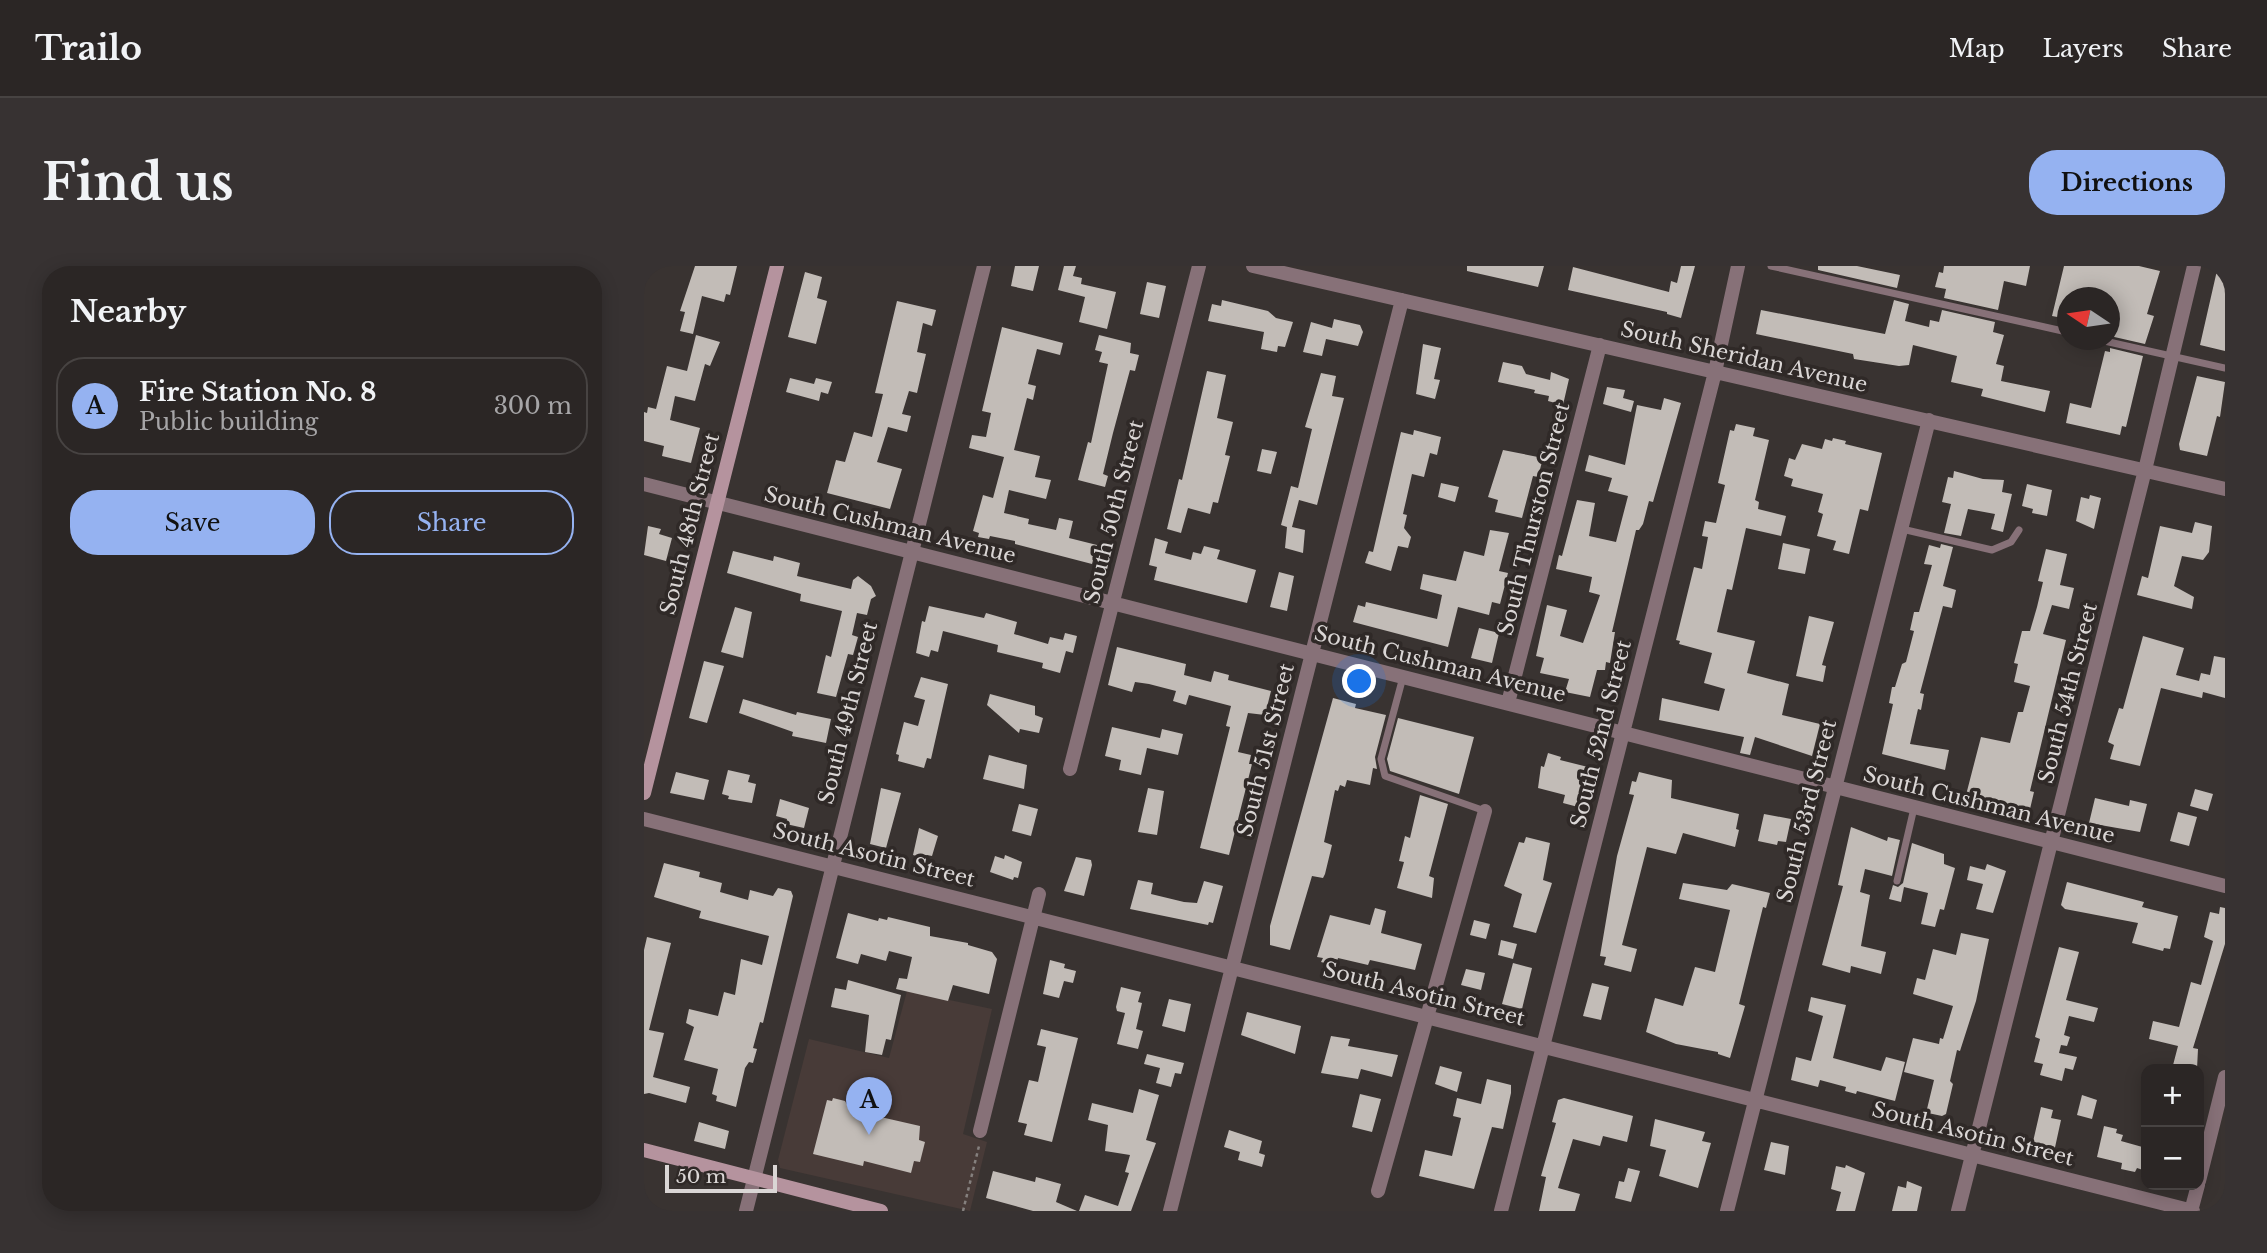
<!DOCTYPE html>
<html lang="en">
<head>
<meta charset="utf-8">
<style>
	body { margin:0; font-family:"Libre Baskerville",serif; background:#373232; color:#f1f3f6 }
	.controls { position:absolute; right:21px; bottom:21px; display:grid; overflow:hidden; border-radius:14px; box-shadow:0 4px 18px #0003 }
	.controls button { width:63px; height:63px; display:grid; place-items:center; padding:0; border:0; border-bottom:2px solid #474342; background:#2b2625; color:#f1f3f6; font:35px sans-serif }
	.compass { position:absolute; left:1413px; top:21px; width:63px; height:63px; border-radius:50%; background:#2b2625; box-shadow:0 4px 18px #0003; rotate:283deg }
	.scale { position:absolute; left:21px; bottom:18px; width:112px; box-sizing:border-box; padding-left:7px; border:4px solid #dad6d5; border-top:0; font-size:19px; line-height:24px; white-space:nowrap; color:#dad6d5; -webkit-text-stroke:5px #2f2927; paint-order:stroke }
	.you { position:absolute; left:716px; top:416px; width:24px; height:24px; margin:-18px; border:5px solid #fff; border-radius:50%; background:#1a73e8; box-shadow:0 0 0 10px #1a73e833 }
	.badge { display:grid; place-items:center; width:46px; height:46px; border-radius:50%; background:#95b2f1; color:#111; font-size:23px; font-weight:700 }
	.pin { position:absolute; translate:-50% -58px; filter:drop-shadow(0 2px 4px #0008) }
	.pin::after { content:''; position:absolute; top:37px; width:24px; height:21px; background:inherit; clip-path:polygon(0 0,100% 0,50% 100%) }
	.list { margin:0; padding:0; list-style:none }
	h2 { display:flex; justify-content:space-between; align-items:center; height:91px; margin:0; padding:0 28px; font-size:30px }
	h2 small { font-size:23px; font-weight:400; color:#a6a5a7 }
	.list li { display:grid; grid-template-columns:46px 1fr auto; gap:21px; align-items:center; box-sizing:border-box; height:98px; margin:0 14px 14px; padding:0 14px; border:2px solid #474342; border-radius:28px }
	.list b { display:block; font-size:26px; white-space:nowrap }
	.list p { margin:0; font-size:23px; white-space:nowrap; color:#a6a5a7 }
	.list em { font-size:23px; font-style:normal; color:#a6a5a7 }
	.actions { display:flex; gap:14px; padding:21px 28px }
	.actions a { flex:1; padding:16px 0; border:2px solid #95b2f1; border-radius:28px; text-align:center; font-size:24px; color:#95b2f1 }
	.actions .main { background:#95b2f1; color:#111 }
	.map { position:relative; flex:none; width:1581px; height:945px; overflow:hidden; border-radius:28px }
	header { display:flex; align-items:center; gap:42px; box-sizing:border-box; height:98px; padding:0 35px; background:#2b2625; border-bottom:2px solid #474342 }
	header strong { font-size:33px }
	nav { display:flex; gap:38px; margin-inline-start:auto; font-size:24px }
	.intro { display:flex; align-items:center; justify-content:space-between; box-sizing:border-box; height:168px; padding:0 42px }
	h1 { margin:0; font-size:49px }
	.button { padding:18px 32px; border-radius:28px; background:#95b2f1; color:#111; font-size:24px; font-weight:700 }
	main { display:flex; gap:42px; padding:0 42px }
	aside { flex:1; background:#2b2625; border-radius:28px; box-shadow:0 4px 18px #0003 }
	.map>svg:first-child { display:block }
</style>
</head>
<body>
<header>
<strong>Trailo</strong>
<nav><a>Map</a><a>Layers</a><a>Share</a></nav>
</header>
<div class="intro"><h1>Find us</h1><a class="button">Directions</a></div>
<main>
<aside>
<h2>Nearby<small></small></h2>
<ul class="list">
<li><span class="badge">A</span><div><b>Fire Station No. 8</b><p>Public building</p></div><em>300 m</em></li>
</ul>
<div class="actions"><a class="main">Save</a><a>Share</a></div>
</aside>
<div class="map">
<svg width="1581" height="945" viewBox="0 0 1581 945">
	<rect width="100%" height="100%" fill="#393331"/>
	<path fill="#483b38" d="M263,725L348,743L319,868L343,876L326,945L136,902L134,894L165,773L245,792Z"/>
	<path fill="#c2bcb7" d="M51,0H93L86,29L82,28L80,36L58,30L49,68L36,65L41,46L36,45Z
		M371,0H395L389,25L367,20Z
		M420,0H432L429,10L438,12L437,18L472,26L463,63L435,56L441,31L414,24Z
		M823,0H900L894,21L823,5Z
		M1037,0H1051L1037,52L1023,48V46L924,24L929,1L1025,26L1027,15L1033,17Z
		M1174,0H1213L1256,9L1253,22L1174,4Z
		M1300,0H1386L1382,20L1360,15L1354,44L1300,32L1302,23L1291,21L1295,6L1299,7Z
		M1420,0H1495L1516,5L1503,48L1510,50L1501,78L1466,70V32H1424V53L1408,50Z
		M1574,0H1581V85L1556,79Z
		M161,6L178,11L173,32L183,35L172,78L144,71Z
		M503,16L522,20L515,52L496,48Z
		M578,34L624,45L632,52L649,56L641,81L634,80L633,86L617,83L620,66L564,55L568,38L577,40Z
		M1250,34L1265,38L1261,55L1285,61L1286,54L1295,56L1298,44L1351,56L1349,66L1360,69L1352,98L1360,100L1357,115L1406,125L1401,146L1337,130L1339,123L1307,116L1313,90L1269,79L1265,99L1255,100L1210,93L1209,88L1112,68L1117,44L1241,68Z
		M253,35L292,44L288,60L279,57L273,86L282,88L273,127L265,125L258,148L267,150L263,166L244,161L233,196L258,203L246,243L183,227L192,194L201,196L210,166L228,171L239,128L231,127Z
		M690,53L716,59L719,66L714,80L682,73L678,90L659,86L667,56L688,62Z
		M358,61L419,77L416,89L393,83L384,118L392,120L389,134L383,132L370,184L396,190L391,211L407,214L402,233L365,224L360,247L385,253L384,258L412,264L415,252L429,255L425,272L453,279L448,298L371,278V275L346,270L345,273L334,271L335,267L329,265L339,229L349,232L360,191L325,182L328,169L342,171L347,147L338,145Z
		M52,69L76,76L66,100L61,98L51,135L31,130L26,154L56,162L47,197L18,190L20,180L0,175V146L3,147L4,141L12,143L23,100L43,105Z
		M455,69L487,77L486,87L495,89L491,105L486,104L469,167L459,208L464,210L461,221L434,214L444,176L447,177L464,98L455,96L458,86L451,84Z
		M779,78L797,82L790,113L796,114L791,133L772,128Z
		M1466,82L1499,90L1482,161L1478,160L1476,169L1422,157L1426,137L1447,142L1461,85L1466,86Z
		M859,96L878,100L882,108L906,114L907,106L925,113L919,139L904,135L905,130L890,127L891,124L854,116Z
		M563,105L582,109L573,152L589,156L581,189L586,190L574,237L569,236L566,248L544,242L537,267L523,263L535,213L538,214Z
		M677,107L692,110L688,130L700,132L673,239L655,234L648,261L661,264L659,287L641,282L643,261L637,259L647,220L654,222L668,163L661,161Z
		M1553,110L1581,116L1576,151L1573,150L1563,190L1536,184L1535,178Z
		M146,112L170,118L172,112L188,116L184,128L177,126L175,135L142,126Z
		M963,121L981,124L979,132L990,135L987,146L959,138Z
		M1020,132L1037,137L1009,236L1005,235L999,258L995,264H992L968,366H971L966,397L962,396L961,404H953L946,431L921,426L925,413L896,407L900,392L892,390L903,339L923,344L916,370L939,377L956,329L945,326L948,311L912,303L915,289L918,290L933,234L951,237L945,270L972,276L984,230L964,225L968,212L941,205L945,189L981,199L993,139L1017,144Z
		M1092,158L1111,162L1109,170L1125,174L1111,234L1115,236L1114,243L1142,250L1137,270L1102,262L1088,324L1083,323L1073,366L1111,375L1103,407L1145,418L1138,449L1176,458L1168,490L1111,471L1106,489L1096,487L1100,471L1015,454L1018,432L1075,445L1081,423L1060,417L1068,387L1035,378L1036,375L1032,374L1050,301L1058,303L1064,271L1058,270L1061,255L1072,257L1081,219L1074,217L1086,164L1090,165Z
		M770,164L797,171L793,189L786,187L780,211L768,208L759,248L763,249L760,262L767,271L764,282L754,280L747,305L721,297L725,285L729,286L757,166L769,169Z
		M1189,172L1202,175L1201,178L1238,187L1224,245L1216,243L1205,288L1189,284L1192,275L1173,270L1179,248L1174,246L1179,228L1147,220L1149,213L1140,210L1145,192L1151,194L1158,178L1178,183L1181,173L1188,175Z
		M618,183L633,186L627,208L613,205Z
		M859,184L899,192L894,211L889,210L878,252L851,246L854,234L844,231Z
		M1310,205L1339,213L1360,214L1358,226L1368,228L1359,266L1347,263L1351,248L1324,243L1317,270L1300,267L1307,238L1298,236L1304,211L1309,212Z
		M797,217L815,221L811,236L794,231Z
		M1383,218L1408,224L1403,250L1388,247L1389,243L1378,240Z
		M1446,229L1457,232L1450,263L1432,255L1437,231L1445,233Z
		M1551,256L1568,260L1565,286L1559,294L1538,290L1530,320L1550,331L1548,343L1493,329L1498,310L1504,312L1516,260L1548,267Z
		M4,260L17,263L15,268L28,272L22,295L0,289Z
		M846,264L865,267L855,305L864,307L856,338L848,336L845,349L814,341L804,381L709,356L714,339L721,341L722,336L793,353L798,329L776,323L779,308L812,315L820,285L840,290Z
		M511,272L524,276L521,287L547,294L549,286L557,288L560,280L576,284L573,293L612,304L603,337L510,314L513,301L505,299Z
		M1139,277L1166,283L1161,308L1134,303Z
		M1297,278L1309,281L1299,320L1312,324L1308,342L1299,340L1276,427L1280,428L1277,444L1274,443L1266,478L1305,484L1301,504L1238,488L1249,438L1245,437L1248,421H1251L1258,398L1262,396L1270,365L1266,364L1270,346H1275L1288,299L1280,298L1285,279L1296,282Z
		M1402,283L1423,288L1416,319L1430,322L1425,343L1408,339L1399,368L1422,374L1386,525L1390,526L1386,543L1382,542L1381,545L1322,529L1337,471L1366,477L1374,446H1379L1386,420L1370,416L1374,398L1370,397L1378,365H1386L1393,341L1399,316L1394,315Z
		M89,285L129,295L130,290L156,297L153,310L207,323L209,314L214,310L227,320L232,330L227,333L223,349L213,347L208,369L214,371L209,389L204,388L192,431L173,427L182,389L187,391L198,345L156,335L157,328L83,307Z
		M635,306L650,310L643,345L626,341Z
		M285,340L340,352L342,347L373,356L370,368L404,378L406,371L419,374L421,367L433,370L429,387L422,385L416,407L398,402L399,397L353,386L354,379L299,365L294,386L287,384L285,391L272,387L278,355L281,356Z
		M91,341L108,346L99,392L77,386Z
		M1165,350L1190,356L1178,399L1182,400L1179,416L1152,410Z
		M835,362L855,367L848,397L827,392Z
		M1499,370L1540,382L1532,409L1555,415L1557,407L1566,409L1570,390L1581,392V432L1559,426L1558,432L1517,422L1496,500L1466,493L1470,479L1464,476L1475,442L1479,443Z
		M473,381L542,398L540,409L567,416L570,405L585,409L584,414L627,425L621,449L604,447L594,486L607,489L605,498H608L585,589L556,582L586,461L582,460L587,440L545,429L542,439L529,435L532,425L505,418L491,416L488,426L464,419Z
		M60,395L80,400L63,457L45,452Z
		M277,411L304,418L287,493L283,492L280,502L254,495L255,489L252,488L260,456L274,460L281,434L270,431Z
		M346,428L391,440V449L399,452L395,467L376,463L375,467L343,439Z
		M689,432L712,438L711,442L742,449L731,491L733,503L729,502L726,519L703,514L701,521L696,519L694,525L691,524L680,576L688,579L681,608L679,612L668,610L646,684L626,679V660Z
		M99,433L152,449L153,446L187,453L182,477L148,470L149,466L95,447Z
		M754,452L830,471L815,528L746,505L743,493Z
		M468,461L516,472L518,463L539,468L534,489L503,482L497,509L475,504L477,494L461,490Z
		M904,487L917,491L916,494L944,501L934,541L919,537L921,529L894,522L897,500L900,501Z
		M345,489L383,499L380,523L339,513Z
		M84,504L106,509L104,516L112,518L108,537L84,533L85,530L78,528Z
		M32,506L65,514L60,534L26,527Z
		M995,506L1028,514L1027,532L1095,548L1092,563L1095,564L1091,581L1039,567L1032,588L1003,581L978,679L993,683L987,706L960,699L962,691L956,690L973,590L990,529L985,528L988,515L992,516Z
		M237,522L257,527L242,582L226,578Z
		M504,522L520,525L513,569L494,566Z
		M1551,523L1569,528L1564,545L1546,540Z
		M776,529L804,538L785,610L790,612L788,632L753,622L760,596L755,595L761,570L766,572Z
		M1451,532L1485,540L1486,534L1503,538L1496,566L1445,557Z
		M136,533L165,542L160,562L142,558L143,553L132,550Z
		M375,538L394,543L387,570L368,565Z
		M1534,546L1553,551L1545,580L1526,575Z
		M1120,548L1147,553L1142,576L1134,575L1133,579L1114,575Z
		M1207,561L1243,575L1244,571L1256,574L1248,610L1221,603L1216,626L1226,629L1217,680L1242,686L1237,708L1207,700L1206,707L1178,699L1199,620L1194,619Z
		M275,562L294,570L288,590L283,589L282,593L269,589Z
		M882,571L906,577L899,614L908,617L892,667L869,661L878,628L860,620L875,576L880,577Z
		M1268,577L1300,588V598L1311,602L1300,644L1296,643L1291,661L1277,658L1284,627L1260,621L1257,636L1245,633L1249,619L1254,621L1259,617Z
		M361,589L378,596L374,612L370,611L369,614L346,606L351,590L360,593Z
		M432,591L447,594L448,599L440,630L420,625Z
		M20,597L56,606L55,611L78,617L76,626L104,634L106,624L129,630L134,622L147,625L149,630L119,757L116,756L109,782L113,783L109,797L105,796L101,802L92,841L72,835L73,830L68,828L74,803L40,794L50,761L42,757L45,743L74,750L80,726L91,729L97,693L118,699L125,670L55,652L57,645L10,631Z
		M1343,598L1362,605L1349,647L1332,643L1339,618L1323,614L1326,600L1341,604Z
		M494,614L509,617L507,628L540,636L553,637L560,615L579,620L569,657L565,656L564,659L486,643Z
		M1423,616L1500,636L1498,641L1534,650L1526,683L1520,682L1519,685L1488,677L1494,657L1421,643L1417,639Z
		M1039,617L1083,624L1088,618L1126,627L1122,642L1119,641L1095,738L1101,740L1086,792L1074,788V786L1032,778L1002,766L1011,732L1039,740L1051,701L1071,706L1086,644L1035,633Z
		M1576,641L1581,642V678L1549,782L1554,783L1553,803H1528L1534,780L1505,773L1509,755L1535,761L1547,716L1557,719L1569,675L1560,671L1566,646L1575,648Z
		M731,642L742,645L737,667L778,678L771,704L726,694L724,699L694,692L692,700L677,696L679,692L673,691L686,649L726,659Z
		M204,647L234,655L235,652L243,654L244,651L286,661V670L324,677V679L348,686L353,693L345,728L309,719L304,735L252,723L255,712L263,713L268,691L245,685L242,695L217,688L214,698L192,692Z
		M830,654L846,658L842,673L826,669Z
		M1317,667L1345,673L1332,735L1316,785L1313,784L1306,815L1309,818L1302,848L1298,850L1284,847L1283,843L1290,814L1260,806L1269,772L1295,778L1296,772L1299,773L1309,740L1269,728L1273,712L1281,714L1289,683L1312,689Z
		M3,671L27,677L5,764L20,767L9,811L46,821L42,837L5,827L0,828V684Z
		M857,674L873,678L869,693L854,689Z
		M1415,681L1435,686L1422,734L1454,742L1450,756L1425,750L1420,769L1426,771L1423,780L1417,779L1415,787L1433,791L1429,804L1421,802L1418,815L1396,809L1399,798L1390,796L1396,773L1391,771Z
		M406,694L421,698L420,702L432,705L429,717L420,715L415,732L399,728Z
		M869,697L888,702L878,743L858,738Z
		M822,703L841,707L837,724L817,719Z
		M204,714L257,729L247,774L242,773L238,789L221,786L225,749L187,741L191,722L202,724Z
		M948,717L965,721L957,754L939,750Z
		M477,721L497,726L494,736L498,737L492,763L499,765L494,783L473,778L481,747L473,745L472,741Z
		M1167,731L1202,739L1189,792L1237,805L1242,791L1261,796L1251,835L1213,825L1212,828L1201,825L1202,821L1176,814L1174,821L1147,814L1152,791L1167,795L1179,750L1164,745Z
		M525,733L547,738L541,766L518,760Z
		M603,746L657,760L651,788L597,769Z
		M397,763L434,772L408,876L380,869L383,858L374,856L385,814L394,816L402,781L393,779Z
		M687,770L706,773L704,780L754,789L748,811L717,803L714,813L677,807Z
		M503,788L540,797L537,808L531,807L527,821L512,817L516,802L500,798Z
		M796,800L818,806L813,826L791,818Z
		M843,813L867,819V827L859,863L848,861L830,923L775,910L781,884L808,890L817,852L809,850L813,832L837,838Z
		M495,823L515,829L502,874L512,877L487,945H435L441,929L474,940L485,907L481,906L486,889L461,885L464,859L444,854L448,837L489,847Z
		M716,828L737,833L728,866L708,861Z
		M1438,829L1453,834L1448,853L1433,849Z
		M189,832L201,835L206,844L276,860L275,874L281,876L276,896L270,895L267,907L220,895L219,900L169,888L183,834L188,835Z
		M920,832L989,850L983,876L959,870L956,880L929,873L914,922L936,928L931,945H895L902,911L897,910L912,857L908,856L914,834Z
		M1397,841L1409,844L1407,852L1417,854L1410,886L1388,880Z
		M1011,853L1061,866L1058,875L1067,877L1054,922L1015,910L1022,884L1006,880Z
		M55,856L85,865L81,883L50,875Z
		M1460,860L1473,863L1472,867L1479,869L1477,875L1502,882V905L1493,902L1491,906L1477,903L1478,897L1453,891Z
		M585,864L618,875L615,887L621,889L618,901L594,894L596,886L580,881Z
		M1127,876L1145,880L1141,909L1120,904Z
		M1202,899L1221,907L1211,945H1192L1197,926L1187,923L1192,900L1201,902Z
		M984,902L996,905L987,936L971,932L975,915L980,916Z
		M349,905L391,916L392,911L417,918L412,936L433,945H389L342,932Z
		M1263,915L1278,921L1273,945H1248L1254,920L1262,922Z"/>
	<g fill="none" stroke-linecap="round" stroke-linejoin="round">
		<path stroke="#85807e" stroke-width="2.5" stroke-dasharray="3.5 3.5" stroke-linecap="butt" d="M319,945L335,880"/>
		<path stroke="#877178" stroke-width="7" d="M1127,0L1423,66
			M1456,74L1581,102
			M1258,263L1348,284L1367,276L1375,264
			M759,411L737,493L741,510L841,545
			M1253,615L1270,542"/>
		<path stroke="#877178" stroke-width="14" d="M609,0L1581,223
			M0,218L1581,620
			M864,437L956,79
			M426,503L555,0
			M0,553L1549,945
			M336,865L395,628
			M1555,915L1581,811
			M734,925L841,545
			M102,945L340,0
			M526,945L758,34
			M857,945L1071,106L1094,0
			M1083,945L1285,154
			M1314,945L1501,204L1550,0
			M1547,945L1554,919"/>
		<path stroke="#b5939e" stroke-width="14" d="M0,527L133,0
			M0,884L237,945"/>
	</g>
	<g text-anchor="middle" stroke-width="7" stroke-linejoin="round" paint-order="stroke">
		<g font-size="21" fill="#dad6d5" stroke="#2f2927">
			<text transform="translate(1100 91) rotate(13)" y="7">South Sheridan Avenue</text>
			<text transform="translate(470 246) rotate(-76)" y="7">South 50th Street</text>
			<text transform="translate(890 253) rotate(-76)" y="7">South Thurston Street</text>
			<text transform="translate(46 258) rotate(-76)" y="7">South 48th Street</text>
			<text transform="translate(246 259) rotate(14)" y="7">South Cushman Avenue</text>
			<text transform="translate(796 398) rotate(14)" y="7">South Cushman Avenue</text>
			<text transform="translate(1424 427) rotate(-76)" y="7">South 54th Street</text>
			<text transform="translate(204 447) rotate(-76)" y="7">South 49th Street</text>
			<text transform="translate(957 468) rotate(-76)" y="7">South 52nd Street</text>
			<text transform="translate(622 484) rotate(-76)" y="7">South 51st Street</text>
			<text transform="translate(1345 539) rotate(14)" y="7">South Cushman Avenue</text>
			<text transform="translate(1163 545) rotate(-76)" y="7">South 53rd Street</text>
			<text transform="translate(230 589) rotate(14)" y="7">South Asotin Street</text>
			<text transform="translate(780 728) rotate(14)" y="7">South Asotin Street</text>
			<text transform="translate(1329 868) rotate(14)" y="7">South Asotin Street</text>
		</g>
	</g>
</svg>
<div class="controls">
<button>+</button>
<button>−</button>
</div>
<svg class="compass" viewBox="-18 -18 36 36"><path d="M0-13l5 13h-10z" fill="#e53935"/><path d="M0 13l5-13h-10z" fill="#a6a5a7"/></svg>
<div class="scale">50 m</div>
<div class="you"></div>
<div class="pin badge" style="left:225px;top:869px">A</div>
</div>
</main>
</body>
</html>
